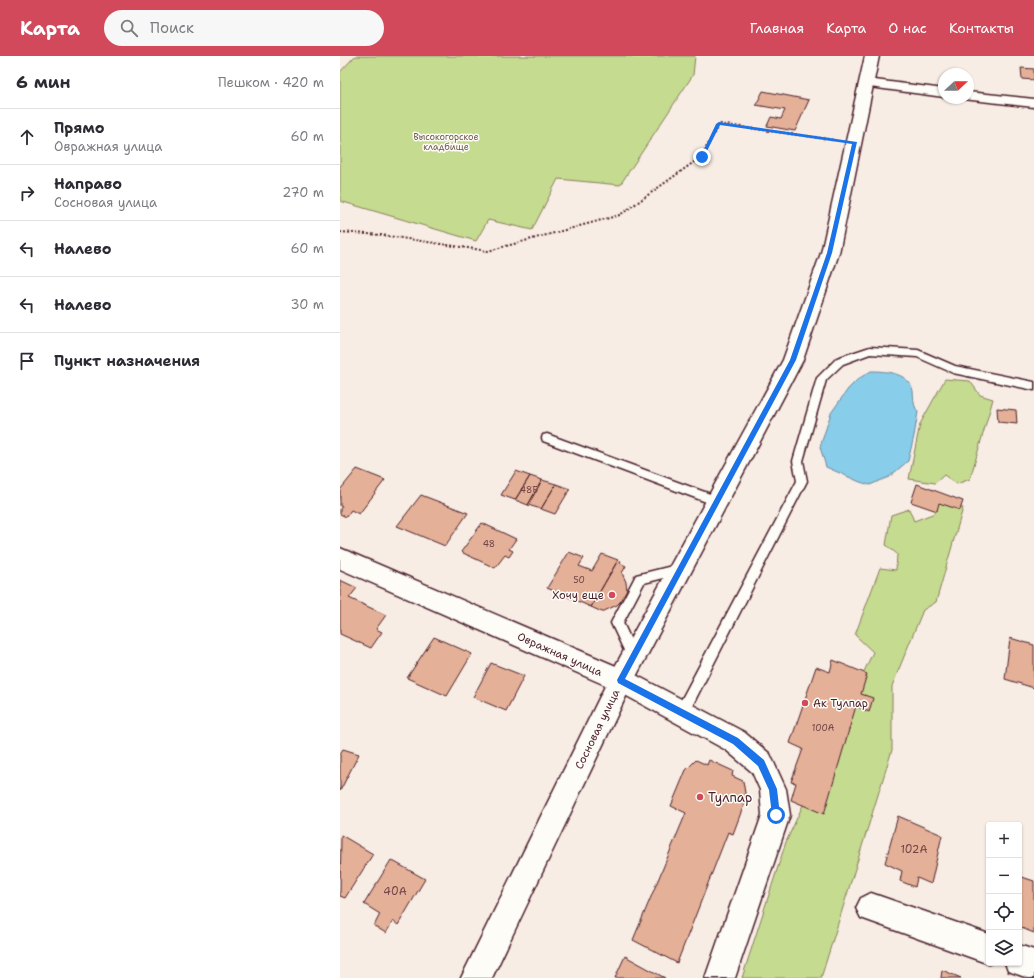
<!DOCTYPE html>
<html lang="ru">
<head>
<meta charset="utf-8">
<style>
	body { margin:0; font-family:"Shantell Sans",sans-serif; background:#f7f7f7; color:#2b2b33 }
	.controls { position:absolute; right:12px; bottom:12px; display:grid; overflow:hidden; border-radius:4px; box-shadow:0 1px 3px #0004 }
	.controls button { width:36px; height:36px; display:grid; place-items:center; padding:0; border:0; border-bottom:1px solid #e1e1e2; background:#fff; color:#2b2b33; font:20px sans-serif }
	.compass { position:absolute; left:598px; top:12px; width:36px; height:36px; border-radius:50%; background:#fff; box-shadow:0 1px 3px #0004; rotate:68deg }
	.stop { position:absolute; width:12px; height:12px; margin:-9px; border:3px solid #1a73e8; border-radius:50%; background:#fff }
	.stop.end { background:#1a73e8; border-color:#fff; box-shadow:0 1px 4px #0008 }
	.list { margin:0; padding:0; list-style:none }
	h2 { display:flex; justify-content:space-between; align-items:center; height:52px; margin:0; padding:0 16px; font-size:17px }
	h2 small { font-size:13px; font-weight:400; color:#7c7c81 }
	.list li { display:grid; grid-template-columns:26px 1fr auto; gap:12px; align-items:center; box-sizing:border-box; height:56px; padding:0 16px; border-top:1px solid #e1e1e2 }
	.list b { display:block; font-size:15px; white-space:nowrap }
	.list p { margin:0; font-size:13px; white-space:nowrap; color:#7c7c81 }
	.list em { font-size:13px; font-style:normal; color:#7c7c81 }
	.icon { flex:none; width:22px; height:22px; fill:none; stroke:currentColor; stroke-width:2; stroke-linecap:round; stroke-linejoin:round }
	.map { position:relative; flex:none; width:694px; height:922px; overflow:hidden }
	header { display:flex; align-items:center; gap:24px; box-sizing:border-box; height:56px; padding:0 20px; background:#d1495b; color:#fff }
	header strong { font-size:19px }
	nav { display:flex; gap:22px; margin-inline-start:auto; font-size:14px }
	.search { width:280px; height:36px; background:#f7f7f7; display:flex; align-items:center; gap:10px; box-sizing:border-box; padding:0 14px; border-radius:22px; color:#7c7c81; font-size:15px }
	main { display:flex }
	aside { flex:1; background:#fff }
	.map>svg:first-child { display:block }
</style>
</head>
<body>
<header>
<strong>Карта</strong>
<div class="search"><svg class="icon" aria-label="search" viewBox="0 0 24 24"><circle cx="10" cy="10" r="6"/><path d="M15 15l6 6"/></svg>Поиск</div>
<nav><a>Главная</a><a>Карта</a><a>О нас</a><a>Контакты</a></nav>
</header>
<main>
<aside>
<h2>6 мин<small>Пешком · 420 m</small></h2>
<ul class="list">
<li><svg class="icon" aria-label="ahead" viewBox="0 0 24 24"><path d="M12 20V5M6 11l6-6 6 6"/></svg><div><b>Прямо</b><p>Овражная улица</p></div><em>60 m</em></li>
<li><svg class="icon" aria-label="right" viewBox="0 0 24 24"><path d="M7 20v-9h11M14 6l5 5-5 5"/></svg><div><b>Направо</b><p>Сосновая улица</p></div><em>270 m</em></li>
<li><svg class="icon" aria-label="left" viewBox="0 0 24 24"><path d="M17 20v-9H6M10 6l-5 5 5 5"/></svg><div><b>Налево</b></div><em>60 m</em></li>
<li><svg class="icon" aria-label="left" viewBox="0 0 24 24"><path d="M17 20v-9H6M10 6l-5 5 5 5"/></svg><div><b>Налево</b></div><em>30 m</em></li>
<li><svg class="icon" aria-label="arrive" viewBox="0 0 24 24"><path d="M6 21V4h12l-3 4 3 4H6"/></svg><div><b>Пункт назначения</b></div></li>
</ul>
</aside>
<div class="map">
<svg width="694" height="922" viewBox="0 0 694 922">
	<rect width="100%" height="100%" fill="#f8ede4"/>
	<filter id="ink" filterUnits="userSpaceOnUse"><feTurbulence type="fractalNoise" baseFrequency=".025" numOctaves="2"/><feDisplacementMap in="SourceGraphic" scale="8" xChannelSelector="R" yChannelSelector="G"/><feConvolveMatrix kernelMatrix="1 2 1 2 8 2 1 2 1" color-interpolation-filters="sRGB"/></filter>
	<g filter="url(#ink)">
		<path fill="#c5db90" stroke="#887d5e" d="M15,0H355L353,19L280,129L218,123L192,174L148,164L136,185L0,145V16Z
			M605,323L630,325L640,339L653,343L630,423L617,428L604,419L595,427L569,423L580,368Z
			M599,445L623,452L596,546L583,554L552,630V694L481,922H402L446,786L533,596L515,579L540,512L556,514L557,498L546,489L551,459L569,453L574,465L595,457Z"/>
		<path fill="#88cde9" stroke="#6f879d" d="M531,315C546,315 570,317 573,335C574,344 573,349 578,356L574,380L568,405L549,421L530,429L520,426L486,411L480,391L491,357L508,333L518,323Z"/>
		<path fill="#e4b097" stroke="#4a1f2b" d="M681,12L694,13V24L682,23Z
			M423,35L469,44L455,75L427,70L431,61L441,63L445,54L416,49Z
			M657,352L676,354L677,368L658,366Z
			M17,413L45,424L19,458L11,454L6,461L0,458V453L2,450H0V434Z
			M176,415L190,420L175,444L161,439Z
			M190,420L202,424L188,449L175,444Z
			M202,424L216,428L201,453L188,449Z
			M216,428L230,433L215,458L201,453Z
			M577,428L623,445L620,454L599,447L597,455L571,446Z
			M81,439L128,457L105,490L57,470Z
			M142,467L176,483L169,493L173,495L169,501L165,499L155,512L121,496Z
			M229,496L244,502L239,510L252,515L262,498L278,504L251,551L207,532Z
			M278,504L281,505L280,507L286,510L282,517L286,526L287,535L285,541L277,549L262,556L251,551Z
			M0,524L17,532L9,542L46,559L36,573L42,576L31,592L0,578Z
			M94,581L132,598L107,640L67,622Z
			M670,582L694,589V632L665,623Z
			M493,604L527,618L521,638L533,642L529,656L516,650L484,758L451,744L456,727L451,726L463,693L450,687L476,611L490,616Z
			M151,607L184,620L166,655L133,641Z
			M3,693L19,698L0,735V698Z
			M356,704L367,709L369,704L393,715L392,720L403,725L406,743L393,778L388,776L337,907L293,884L346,757L331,750L346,714Z
			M558,760L602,779L591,828L577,822L575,831L560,825L562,815L545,807Z
			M1,779L33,798L5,842L0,840Z
			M51,804L85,823L58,869L53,865L46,877L34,870L40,858L24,848Z
			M679,820L694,825V877L679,871Z
			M285,900L325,922H275Z
			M602,914L621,922H601Z"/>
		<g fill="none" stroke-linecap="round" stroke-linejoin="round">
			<defs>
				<path id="lane" d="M530,291L578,294L615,310L694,326V334L613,317L577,301L530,298L503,308L486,324L463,405L467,425L347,660L342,662L337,660L336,656L337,652L457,425L453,405L477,322L497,302Z
					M207,378L381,442L382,445L381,448L377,450L203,385L202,382L203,379Z
					M340,508L344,509L346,513L344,517L304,527L283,567L299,601L297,605L293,607L289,605L271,567L273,563L296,519Z"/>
				<path id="street" d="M527,23L604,33V41L522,30L520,27L522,24Z
					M628,36L694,43V51L623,43L622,42H628Z
					M0,492L290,616L404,676L430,698L446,733L450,759L395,922H365L422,759L420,734L412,716L386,694L272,632L0,513Z
					M531,837L649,878V907H651L649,908L521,862L516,852L521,842Z
					M679,889L694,894V922H688L668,915L665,907H679Z"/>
				<path id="secondary" d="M525,0H539L499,197L463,304L290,632L152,922H121L272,616L443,304L481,197Z"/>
			</defs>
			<use href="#lane" stroke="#4a1f2b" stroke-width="3"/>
			<use href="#street" stroke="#4a1f2b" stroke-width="3"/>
			<use href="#secondary" stroke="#4a1f2b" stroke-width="3"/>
			<path stroke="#4a1f2b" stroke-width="2" stroke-dasharray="2 2" stroke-linecap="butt" d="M0,176L41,179L148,195L280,159L361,101L379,68L495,84"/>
			<use href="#lane" fill="#fdfcf7" fill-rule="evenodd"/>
			<use href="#street" fill="#fdfcf7" fill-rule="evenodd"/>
			<use href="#secondary" fill="#fdfcf7" fill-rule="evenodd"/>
		</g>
	</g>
	<path fill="#1a73e8" d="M379,66L517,86L492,197L456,304L285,623L398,682L424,704L437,733L440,759L436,763L432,759L429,734L418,710L393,688L278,627L277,624L450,304L487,197L512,88L380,69L364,101L360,102L376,68Z"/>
	<g fill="#d1495b" stroke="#fdfcf7" stroke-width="1.5">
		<circle cx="272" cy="539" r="4"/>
		<circle cx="465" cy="647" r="4"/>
		<circle cx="360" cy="741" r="4"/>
	</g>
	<g text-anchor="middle" stroke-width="3" stroke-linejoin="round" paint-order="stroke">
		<g font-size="9" fill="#6f5749" stroke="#fdfcf7">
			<text x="106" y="84">Высокогорское<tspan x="106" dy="10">кладбище</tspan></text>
		</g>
		<g font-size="9" fill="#704346">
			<text x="189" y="437">48Б</text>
			<text x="149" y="491">48</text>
			<text x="239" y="527">50</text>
			<text x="483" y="675">100А</text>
		</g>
		<g font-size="11" fill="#4a1f2b" stroke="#fdfcf7" text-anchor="end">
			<text x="264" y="543">Хочу еще</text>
			<text x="473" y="651" text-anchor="start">Ак Тулпар</text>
		</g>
		<g font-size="11" fill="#4a1f2b" stroke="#fdfcf7">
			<text transform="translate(220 598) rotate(24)" y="4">Овражная улица</text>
			<text transform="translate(257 673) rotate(-64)" y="4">Сосновая улица</text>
		</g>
		<g font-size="11" fill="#704346">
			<text x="574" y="797">102А</text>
			<text x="55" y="839">40А</text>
		</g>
		<g font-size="13" fill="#4a1f2b" stroke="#fdfcf7" text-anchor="start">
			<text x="368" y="746">Тулпар</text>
		</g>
	</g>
</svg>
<div class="controls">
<button>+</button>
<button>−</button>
<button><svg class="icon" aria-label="locate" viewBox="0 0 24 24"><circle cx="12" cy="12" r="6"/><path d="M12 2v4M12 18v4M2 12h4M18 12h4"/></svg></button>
<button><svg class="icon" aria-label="layers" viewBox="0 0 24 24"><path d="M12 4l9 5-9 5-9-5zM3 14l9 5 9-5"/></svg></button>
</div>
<svg class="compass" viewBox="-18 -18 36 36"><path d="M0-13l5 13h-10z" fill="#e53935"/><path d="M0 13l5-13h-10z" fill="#7c7c81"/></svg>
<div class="stop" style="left:436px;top:759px"></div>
<div class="stop end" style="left:362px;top:101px"></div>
</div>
</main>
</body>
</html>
